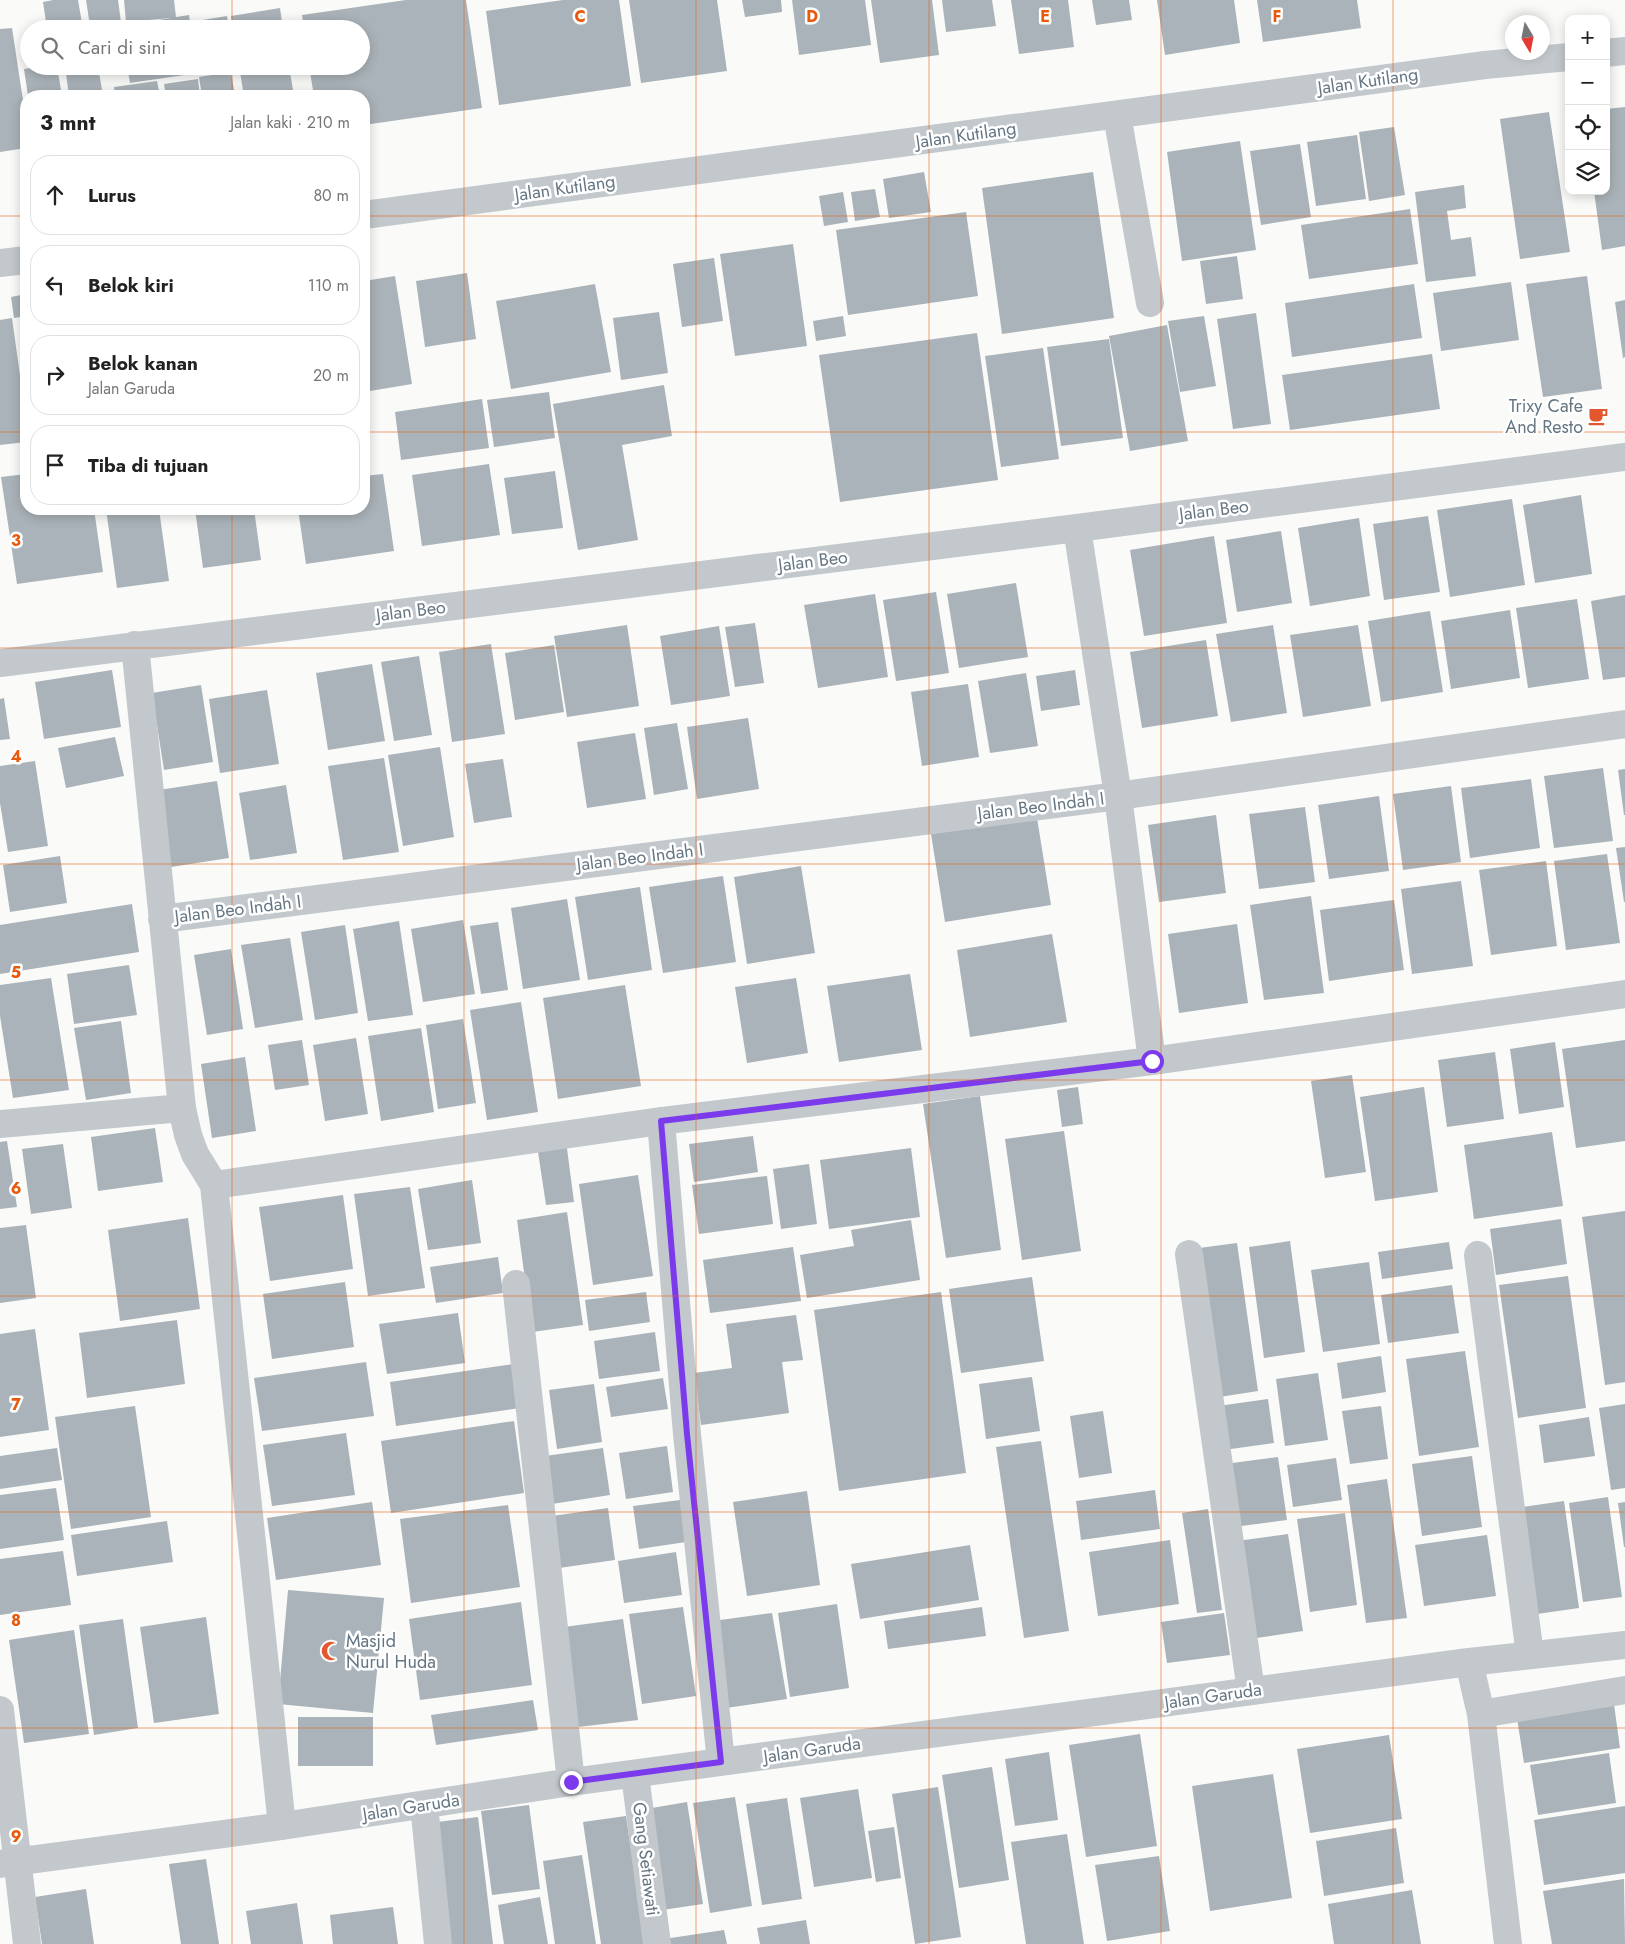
<!DOCTYPE html>
<html lang="id">
<head>
<meta charset="utf-8">
<style>
	body { margin:0; font-family:Jost,sans-serif; background:#f2f2f2; color:#222 }
	.controls { position:absolute; right:15px; top:15px; display:grid; overflow:hidden; border-radius:10px; box-shadow:0 2px 12px #0003 }
	.controls button { width:45px; height:45px; display:grid; place-items:center; padding:0; border:0; border-bottom:1px solid #e0e0e0; background:#fff; color:#222; font:25px sans-serif }
	.compass { position:absolute; left:1505px; top:15px; width:45px; height:45px; border-radius:50%; background:#fff; box-shadow:0 2px 12px #0003; rotate:170deg }
	.stop { position:absolute; width:15px; height:15px; margin:-11px; border:4px solid #7c3aed; border-radius:50%; background:#fff }
	.stop.end { background:#7c3aed; border-color:#fff; box-shadow:0 1px 5px #0008 }
	.list { margin:0; padding:0; list-style:none }
	h2 { display:flex; justify-content:space-between; align-items:center; height:65px; margin:0; padding:0 20px; font-size:21px }
	h2 small { font-size:16px; font-weight:400; color:#767676 }
	.list li { display:grid; grid-template-columns:32px 1fr auto; gap:15px; align-items:center; box-sizing:border-box; height:80px; margin:0 10px 10px; padding:0 10px; border:1px solid #e0e0e0; border-radius:20px }
	.list b { display:block; font-size:19px; white-space:nowrap }
	.list p { margin:0; font-size:16px; white-space:nowrap; color:#767676 }
	.list em { font-size:16px; font-style:normal; color:#767676 }
	.icon { flex:none; width:28px; height:28px; fill:none; stroke:currentColor; stroke-width:2; stroke-linecap:round; stroke-linejoin:round }
	.map { position:relative; flex:none; width:1625px; height:1944px; overflow:hidden }
	.search { position:absolute; background:#fff; box-shadow:0 2px 12px #0003; left:20px; top:20px; width:350px; height:55px; display:flex; align-items:center; gap:12px; box-sizing:border-box; padding:0 18px; border-radius:28px; color:#767676; font-size:19px }
	.panel { position:absolute; background:#fff; box-shadow:0 2px 12px #0003; left:20px; top:90px; width:350px; height:425px; border-radius:20px }
	.map>svg:first-child { display:block }
</style>
</head>
<body>
<div class="map">
<svg width="1625" height="1944" viewBox="0 0 1625 1944">
	<rect width="100%" height="100%" fill="#fafaf8"/>
	<path fill="#aab3b9" d="M53,0H78L83,29H47L43,2Z
		M86,0H118L121,22L90,26Z
		M124,0H174L176,17L189,15L191,29H121V26L171,18L126,22Z
		M406,0H466L482,108L364,125V96H314L309,66H361V29H304L302,15Z
		M563,0H619L631,86L499,105L486,11Z
		M629,0H717L727,71L641,83Z
		M742,0H781L782,12L745,17Z
		M792,0H865L871,45L799,55Z
		M871,0H932L939,55L880,63Z
		M942,0H992L996,26L946,32Z
		M1011,0H1068L1074,47L1019,54Z
		M1092,0H1129L1132,20L1096,25Z
		M1157,0H1234L1240,43L1165,55Z
		M1257,0H1357L1361,28L1263,42Z
		M280,8L283,29H233L231,16Z
		M227,16L229,29H198L196,21Z
		M12,28L26,120V148L0,152V29Z
		M44,66H57L62,96H28L24,69Z
		M65,66H98L103,96H69Z
		M127,66H197L198,73L130,83Z
		M239,66H289L294,96H244Z
		M231,72L235,96H202L199,77Z
		M198,79L200,96H166L164,84Z
		M157,81L160,96H115L114,87Z
		M1625,107V246L1602,250L1594,191H1606V109Z
		M1549,112L1570,252L1520,259L1500,119Z
		M1394,127L1405,195L1369,201L1359,132Z
		M1357,135L1366,199L1316,206L1307,142Z
		M1240,141L1256,250L1182,261L1167,152Z
		M1300,144L1311,217L1261,225L1250,151Z
		M924,172L931,212L889,218L883,179Z
		M1093,172L1114,318L1002,334L982,188Z
		M1464,185L1466,208L1447,211L1451,240L1471,237L1476,276L1426,282L1415,192Z
		M875,189L880,217L855,221L851,192Z
		M843,192L848,222L824,226L819,196Z
		M1410,209L1418,264L1309,279L1301,225Z
		M966,212L978,296L848,315L836,230Z
		M793,244L807,346L735,356L720,254Z
		M1237,256L1243,299L1206,304L1200,261Z
		M714,258L723,321L682,327L673,264Z
		M467,273L476,339L425,347L416,281Z
		M395,276L412,384L364,392V281Z
		M1587,276L1602,389L1543,397L1526,284Z
		M1511,282L1519,340L1441,351L1433,293Z
		M595,284L611,372L511,389L496,301Z
		M1414,284L1422,338L1292,357L1285,303Z
		M26,294V316L14,318L11,297Z
		M1625,300V357L1623,358L1615,302Z
		M659,312L668,373L621,380L613,318Z
		M1256,313L1271,424L1233,429L1217,319Z
		M843,316L846,336L816,341L813,321Z
		M1204,316L1216,386L1180,392L1168,321Z
		M12,318L26,419V442L0,445V320Z
		M1167,325L1188,441L1130,451L1109,336Z
		M977,333L998,480L840,502L819,355Z
		M1109,339L1123,438L1061,446L1047,347Z
		M1043,348L1059,459L1001,467L985,356Z
		M1432,354L1440,409L1290,430L1282,375Z
		M664,385L672,436L622,445L638,540L578,550L553,404Z
		M549,392L555,438L494,447L487,400Z
		M482,399L489,448L401,460L395,412Z
		M489,464L500,535L422,546L412,475Z
		M555,471L563,528L512,534L504,478Z
		M26,474V509H94L103,572L17,584L1,477Z
		M383,474L394,551L306,564L298,509H364V476Z
		M1581,495L1592,574L1535,583L1523,505Z
		M1512,499L1525,585L1450,597L1437,510Z
		M106,509H159L169,581L117,588Z
		M195,509H254L261,560L203,568Z
		M1428,516L1440,592L1384,600L1373,524Z
		M1359,518L1370,596L1310,606L1298,528Z
		M1281,531L1292,603L1237,612L1226,540Z
		M1214,536L1227,623L1144,636L1130,550Z
		M1016,583L1028,657L959,668L947,594Z
		M936,592L949,673L896,681L883,600Z
		M875,594L888,677L818,688L804,605Z
		M1625,595V677L1603,680L1591,601Z
		M1577,599L1589,679L1528,688L1516,608Z
		M1510,610L1520,678L1451,689L1441,621Z
		M1430,611L1443,692L1381,702L1368,621Z
		M755,623L764,683L735,687L725,627Z
		M627,625L639,706L567,717L554,636Z
		M1273,625L1287,713L1231,722L1216,634Z
		M1358,625L1371,706L1303,717L1290,635Z
		M719,626L730,696L671,705L660,636Z
		M1206,640L1218,716L1142,728L1130,652Z
		M491,644L505,734L452,742L439,652Z
		M554,645L564,712L515,720L505,653Z
		M419,656L432,735L394,741L381,662Z
		M372,664L385,741L328,750L316,673Z
		M112,670L121,727L44,739L35,682Z
		M1075,670L1080,705L1041,711L1036,676Z
		M1026,673L1038,746L990,753L978,681Z
		M968,684L979,757L922,766L911,692Z
		M201,685L213,762L164,770L152,693Z
		M267,690L279,764L220,773L209,699Z
		M4,698L10,739L0,740V699Z
		M748,718L759,789L697,799L687,727Z
		M677,723L688,789L654,795L644,728Z
		M635,733L646,799L587,808L577,742Z
		M115,737L124,776L66,788L58,748Z
		M440,747L454,837L403,846L388,755Z
		M384,758L399,852L343,860L328,766Z
		M503,759L512,817L474,823L465,764Z
		M35,761L48,846L8,852L0,803V766Z
		M1603,768L1613,841L1554,848L1544,776Z
		M1625,769V815H1624L1618,770Z
		M1531,779L1540,848L1470,858L1461,788Z
		M217,781L229,858L171,867L159,790Z
		M286,785L297,853L250,860L239,793Z
		M1451,786L1461,862L1403,870L1393,794Z
		M1379,796L1389,871L1329,879L1318,805Z
		M1305,807L1315,882L1259,889L1249,814Z
		M1216,815L1226,893L1159,902L1148,825Z
		M1037,818L1051,905L945,922L931,834Z
		M1625,847V902H1624L1616,848Z
		M1607,854L1620,943L1566,950L1554,861Z
		M60,856L67,903L10,912L3,865Z
		M1546,861L1557,946L1491,955L1479,870Z
		M801,866L815,953L747,964L734,877Z
		M723,876L736,962L663,973L649,887Z
		M1461,881L1473,966L1412,974L1401,889Z
		M640,887L652,970L588,980L575,897Z
		M1311,896L1324,993L1264,1000L1250,905Z
		M567,899L580,980L523,989L511,908Z
		M1394,900L1404,970L1329,981L1320,910Z
		M132,904L139,952L0,974V925Z
		M463,920L475,994L423,1002L411,929Z
		M399,921L413,1015L368,1021L353,929Z
		M498,922L508,990L481,994L470,926Z
		M1237,924L1248,1003L1179,1013L1168,934Z
		M345,925L358,1013L315,1020L301,932Z
		M1052,934L1067,1022L970,1037L957,950Z
		M290,938L303,1020L255,1028L241,945Z
		M231,949L243,1029L207,1035L194,955Z
		M129,965L137,1015L74,1024L67,974Z
		M910,974L922,1050L839,1062L827,986Z
		M51,978L69,1090L13,1098L0,1016V985Z
		M796,978L808,1053L747,1063L735,987Z
		M625,985L641,1086L558,1099L543,998Z
		M521,1002L538,1112L487,1120L470,1010Z
		M463,1019L476,1103L438,1109L426,1025Z
		M121,1021L131,1093L86,1100L74,1028Z
		M421,1028L434,1112L381,1121L368,1036Z
		M356,1038L368,1114L325,1121L313,1045Z
		M302,1040L309,1085L275,1090L268,1045Z
		M1625,1040V1141L1576,1148L1562,1049Z
		M1555,1042L1564,1107L1519,1114L1510,1049Z
		M1495,1052L1504,1119L1447,1127L1438,1060Z
		M245,1057L256,1131L212,1138L201,1064Z
		M1352,1075L1366,1172L1325,1178L1311,1081Z
		M1078,1087L1083,1124L1062,1127L1057,1090Z
		M1424,1087L1438,1192L1375,1201L1360,1097Z
		M980,1096L1001,1250L946,1258L923,1104Z
		M155,1128L163,1182L98,1191L91,1137Z
		M1064,1131L1081,1251L1022,1260L1005,1139Z
		M1552,1132L1563,1206L1474,1219L1464,1145Z
		M753,1136L758,1172L694,1182L689,1144Z
		M7,1141L17,1207L0,1209V1142Z
		M566,1141L574,1202L546,1205L537,1145Z
		M63,1144L72,1208L31,1214L22,1149Z
		M911,1148L920,1217L829,1229L820,1160Z
		M809,1164L817,1224L781,1229L773,1169Z
		M638,1175L653,1276L593,1285L579,1184Z
		M767,1176L773,1224L699,1234L692,1185Z
		M472,1180L481,1243L428,1250L418,1189Z
		M410,1187L425,1288L368,1296L354,1194Z
		M343,1195L353,1269L270,1281L259,1207Z
		M1625,1211V1382L1605,1385L1582,1217Z
		M567,1212L583,1325L532,1332L517,1220Z
		M188,1218L200,1309L120,1321L108,1230Z
		M1561,1219L1567,1264L1496,1275L1490,1229Z
		M911,1220L920,1280L807,1298L800,1255L854,1246L851,1230Z
		M26,1225L36,1298L0,1303V1228Z
		M1290,1241L1305,1352L1264,1358L1249,1247Z
		M1449,1242L1453,1269L1382,1279L1378,1252Z
		M1237,1243L1258,1391L1213,1398L1192,1249Z
		M793,1247L801,1301L710,1313L703,1260Z
		M498,1257L503,1293L436,1303L430,1267Z
		M1369,1262L1380,1344L1323,1352L1311,1270Z
		M1568,1276L1586,1408L1518,1418L1499,1285Z
		M1032,1277L1044,1361L961,1373L949,1289Z
		M345,1282L354,1347L272,1359L263,1294Z
		M1452,1285L1459,1333L1388,1343L1381,1295Z
		M646,1292L650,1322L589,1331L585,1300Z
		M941,1292L966,1473L839,1491L814,1310Z
		M458,1313L465,1363L387,1374L379,1324Z
		M796,1315L803,1360L782,1362L789,1413L701,1425L694,1373L732,1368L726,1324Z
		M177,1320L185,1384L87,1398L79,1333Z
		M35,1329L49,1430L0,1437V1334Z
		M655,1332L660,1371L599,1379L594,1341Z
		M1465,1351L1479,1447L1419,1456L1406,1359Z
		M1381,1356L1386,1392L1342,1399L1337,1363Z
		M366,1362L374,1416L262,1431L254,1378Z
		M514,1364L520,1408L396,1426L390,1382Z
		M1318,1373L1328,1440L1285,1446L1276,1379Z
		M1032,1377L1040,1431L986,1439L979,1384Z
		M663,1378L668,1409L611,1417L606,1387Z
		M594,1384L602,1442L557,1449L549,1390Z
		M1268,1399L1274,1443L1224,1450L1218,1406Z
		M1625,1404V1488L1611,1490L1599,1408Z
		M135,1406L151,1517L71,1529L55,1417Z
		M1381,1406L1388,1459L1350,1464L1342,1411Z
		M1103,1411L1112,1473L1079,1478L1070,1416Z
		M1589,1417L1595,1456L1544,1463L1539,1425Z
		M514,1421L524,1493L391,1513L381,1441Z
		M346,1433L355,1495L272,1506L263,1445Z
		M1041,1441L1069,1631L1024,1638L996,1447Z
		M667,1446L673,1492L626,1499L619,1453Z
		M57,1448L62,1480L0,1489V1456Z
		M603,1448L610,1495L552,1504L545,1456Z
		M1472,1456L1482,1527L1422,1536L1412,1464Z
		M1278,1457L1287,1520L1234,1527L1225,1464Z
		M1336,1458L1342,1500L1293,1507L1287,1465Z
		M1387,1479L1407,1618L1366,1623L1347,1485Z
		M56,1488L64,1540L0,1549V1495Z
		M1155,1490L1160,1529L1081,1540L1076,1501Z
		M807,1491L820,1585L747,1596L733,1502Z
		M1608,1497L1622,1597L1583,1602L1569,1503Z
		M680,1500L686,1542L639,1549L633,1506Z
		M1564,1501L1579,1608L1530,1615L1515,1508Z
		M372,1502L381,1565L276,1580L267,1518Z
		M1625,1502V1547H1624L1618,1503Z
		M508,1505L520,1587L411,1603L400,1519Z
		M608,1508L615,1560L559,1568L552,1516Z
		M1208,1509L1222,1610L1197,1613L1182,1513Z
		M1345,1513L1357,1605L1310,1612L1297,1519Z
		M167,1521L173,1562L77,1576L71,1535Z
		M1288,1534L1303,1631L1250,1639L1237,1541Z
		M1487,1535L1496,1596L1424,1606L1415,1545Z
		M1170,1540L1179,1604L1098,1616L1089,1552Z
		M970,1545L979,1600L860,1619L851,1564Z
		M63,1551L71,1605L0,1615V1559Z
		M676,1552L682,1595L624,1603L618,1561Z
		M288,1590L384,1598L373,1713L278,1704Z
		M521,1602L532,1685L420,1700L409,1619Z
		M837,1604L849,1688L790,1697L778,1613Z
		M683,1607L696,1696L642,1704L629,1614Z
		M982,1607L986,1636L888,1649L884,1621Z
		M772,1613L787,1699L726,1708L713,1621Z
		M1224,1613L1230,1655L1167,1663L1161,1622Z
		M206,1617L219,1714L154,1723L140,1627Z
		M123,1619L138,1728L94,1735L79,1625Z
		M623,1619L638,1720L578,1727L564,1627Z
		M74,1630L89,1734L24,1743L9,1640Z
		M1613,1697L1620,1748L1524,1763L1516,1712Z
		M533,1700L538,1730L436,1745L431,1715Z
		M298,1717H373V1766H298Z
		M1140,1734L1157,1846L1086,1857L1069,1745Z
		M1389,1735L1402,1819L1310,1833L1297,1749Z
		M1049,1752L1058,1820L1015,1826L1005,1759Z
		M1609,1753L1616,1803L1538,1815L1530,1765Z
		M992,1767L1009,1880L959,1888L942,1775Z
		M1273,1774L1292,1898L1210,1911L1192,1786Z
		M938,1787L961,1937L915,1944L892,1794Z
		M858,1789L872,1878L814,1887L800,1798Z
		M735,1797L752,1906L710,1913L693,1803Z
		M787,1798L802,1899L762,1905L746,1804Z
		M687,1802L703,1904L662,1910L646,1809Z
		M529,1805L540,1889L492,1895L481,1811Z
		M1625,1806V1873L1544,1885L1534,1820Z
		M626,1816L645,1944H601L583,1822Z
		M478,1817L493,1944H443L429,1823Z
		M894,1827L901,1878L876,1882L868,1831Z
		M1396,1828L1404,1883L1324,1896L1316,1841Z
		M1067,1834L1084,1944H1026L1011,1842Z
		M582,1855L596,1944H555L543,1861Z
		M1159,1856L1170,1931L1107,1941L1095,1865Z
		M206,1859L219,1944H181L169,1864Z
		M1624,1879L1625,1944H1552L1543,1891Z
		M86,1889L94,1944H42L35,1897Z
		M1412,1890L1421,1944H1334L1328,1904Z
		M540,1897L548,1944H504L498,1905Z
		M297,1903L303,1944H251L246,1911Z
		M393,1907L398,1944H333L330,1915Z
		M806,1920L810,1944H760L757,1928Z
		M724,1930L727,1944H665L664,1939Z"/>
	<g fill="none" stroke-linecap="round" stroke-linejoin="round">
		<path stroke="#c3c8cc" stroke-width="28" d="M1606,53L1625,51
			M1117,115L1150,303
			M364,215L1485,65L1569,57
			M0,263L26,260
			M1077,528L1118,796L1152,1061
			M135,645L182,1108L188,1135L195,1154L214,1185L282,1826
			M0,663L1077,528L1625,457
			M162,919L1118,796L1625,724
			M661,1121L687,1434L721,1762
			M0,1124L182,1108
			M214,1185L661,1121L1152,1061L1625,994
			M1189,1254L1251,1691
			M1478,1255L1530,1655
			M516,1284L571,1782
			M1469,1662L1481,1714L1508,1944
			M0,1710L27,1944
			M1481,1714L1625,1690
			M635,1775L657,1944
			M424,1805L438,1944
			M0,1864L282,1826L571,1782L1469,1662L1625,1645"/>
	</g>
	<g fill="none" stroke-linecap="round" stroke-linejoin="round">
		<path stroke="#7c3aed" stroke-width="6" d="M571,1782L721,1762L687,1434L661,1121L1152,1061"/>
	</g>
	<path fill="none" stroke="#e8590c" stroke-width="1" stroke-opacity="0.55" d="M232,0V29M464,0V1944M696,0V1944M929,0V1944M1161,0V1944M1393,0V1944M232,66V96M0,216H26M364,216H1625M0,432H26M364,432H1625M232,509V1944M0,648H1625M0,864H1625M0,1080H1625M0,1296H1625M0,1512H1625M0,1728H1625"/>
	<defs>
		<symbol id="cafe-bare" viewBox="-9 -9 18 18"><path d="M-5.5-4.5H6V0H3Q3 3.5 0 3.5H-2.5Q-5.5 3.5-5.5 0ZM3-3.2v2h1.7v-2ZM-6 4.5H4V6H-6Z" fill="#e4572e" stroke="#fff" stroke-width="2.5" paint-order="stroke"/></symbol>
		<symbol id="mosque-bare" viewBox="-9 -9 18 18"><path d="M3.5-4.9A6 6 0 1 0 3.5 4.9A5 5 0 1 1 3.5-4.9Z" fill="#e4572e" stroke="#fff" stroke-width="2.5" paint-order="stroke"/></symbol>
	</defs>
	<g fill-rule="evenodd">
		<use href="#cafe-bare" x="1584" y="402" width="28" height="28"/>
		<use href="#mosque-bare" x="317" y="1637" width="28" height="28"/>
	</g>
	<g text-anchor="middle" stroke-width="5" stroke-linejoin="round" paint-order="stroke">
		<g font-size="18" fill="#657683" stroke="#fff">
			<text transform="translate(1368 81) rotate(-8)" y="6">Jalan Kutilang</text>
			<text transform="translate(966 135) rotate(-8)" y="6">Jalan Kutilang</text>
			<text transform="translate(565 188) rotate(-8)" y="6">Jalan Kutilang</text>
			<text transform="translate(1214 510) rotate(-7)" y="6">Jalan Beo</text>
			<text transform="translate(813 561) rotate(-7)" y="6">Jalan Beo</text>
			<text transform="translate(411 611) rotate(-7)" y="6">Jalan Beo</text>
			<text transform="translate(1041 806) rotate(-7)" y="6">Jalan Beo Indah I</text>
			<text transform="translate(640 857) rotate(-7)" y="6">Jalan Beo Indah I</text>
			<text transform="translate(238 909) rotate(-7)" y="6">Jalan Beo Indah I</text>
			<text transform="translate(1213 1696) rotate(-8)" y="6">Jalan Garuda</text>
			<text transform="translate(812 1750) rotate(-8)" y="6">Jalan Garuda</text>
			<text transform="translate(411 1807) rotate(-9)" y="6">Jalan Garuda</text>
			<text transform="translate(646 1859) rotate(83)" y="6">Gang Setiawati</text>
		</g>
		<g font-size="18" fill="#657683" stroke="#fff" text-anchor="end">
			<text x="1583" y="412">Trixy Cafe<tspan x="1583" dy="21">And Resto</tspan></text>
			<text x="346" y="1647" text-anchor="start">Masjid<tspan x="346" dy="21">Nurul Huda</tspan></text>
		</g>
	</g>
	<g font-size="16" text-anchor="middle" font-weight="bold" fill="#e8590c" stroke="#fff" stroke-width="5" stroke-linejoin="round" paint-order="stroke">
		<text x="580" y="22">C</text>
		<text x="812" y="22">D</text>
		<text x="1045" y="22">E</text>
		<text x="1277" y="22">F</text>
		<text x="16" y="546">3</text>
		<text x="16" y="762">4</text>
		<text x="16" y="978">5</text>
		<text x="16" y="1194">6</text>
		<text x="16" y="1410">7</text>
		<text x="16" y="1626">8</text>
		<text x="16" y="1842">9</text>
	</g>
</svg>
<div class="controls">
<button>+</button>
<button>−</button>
<button><svg class="icon" aria-label="locate" viewBox="0 0 24 24"><circle cx="12" cy="12" r="6"/><path d="M12 2v4M12 18v4M2 12h4M18 12h4"/></svg></button>
<button><svg class="icon" aria-label="layers" viewBox="0 0 24 24"><path d="M12 4l9 5-9 5-9-5zM3 14l9 5 9-5"/></svg></button>
</div>
<svg class="compass" viewBox="-18 -18 36 36"><path d="M0-13l5 13h-10z" fill="#e53935"/><path d="M0 13l5-13h-10z" fill="#767676"/></svg>
<div class="stop" style="left:1152px;top:1061px"></div>
<div class="stop end" style="left:571px;top:1782px"></div>
<div class="search"><svg class="icon" aria-label="search" viewBox="0 0 24 24"><circle cx="10" cy="10" r="6"/><path d="M15 15l6 6"/></svg>Cari di sini</div>
<section class="panel">
<h2>3 mnt<small>Jalan kaki · 210 m</small></h2>
<ul class="list">
<li><svg class="icon" aria-label="ahead" viewBox="0 0 24 24"><path d="M12 20V5M6 11l6-6 6 6"/></svg><div><b>Lurus</b></div><em>80 m</em></li>
<li><svg class="icon" aria-label="left" viewBox="0 0 24 24"><path d="M17 20v-9H6M10 6l-5 5 5 5"/></svg><div><b>Belok kiri</b></div><em>110 m</em></li>
<li><svg class="icon" aria-label="right" viewBox="0 0 24 24"><path d="M7 20v-9h11M14 6l5 5-5 5"/></svg><div><b>Belok kanan</b><p>Jalan Garuda</p></div><em>20 m</em></li>
<li><svg class="icon" aria-label="arrive" viewBox="0 0 24 24"><path d="M6 21V4h12l-3 4 3 4H6"/></svg><div><b>Tiba di tujuan</b></div></li>
</ul>
</section>
</div>
</body>
</html>
